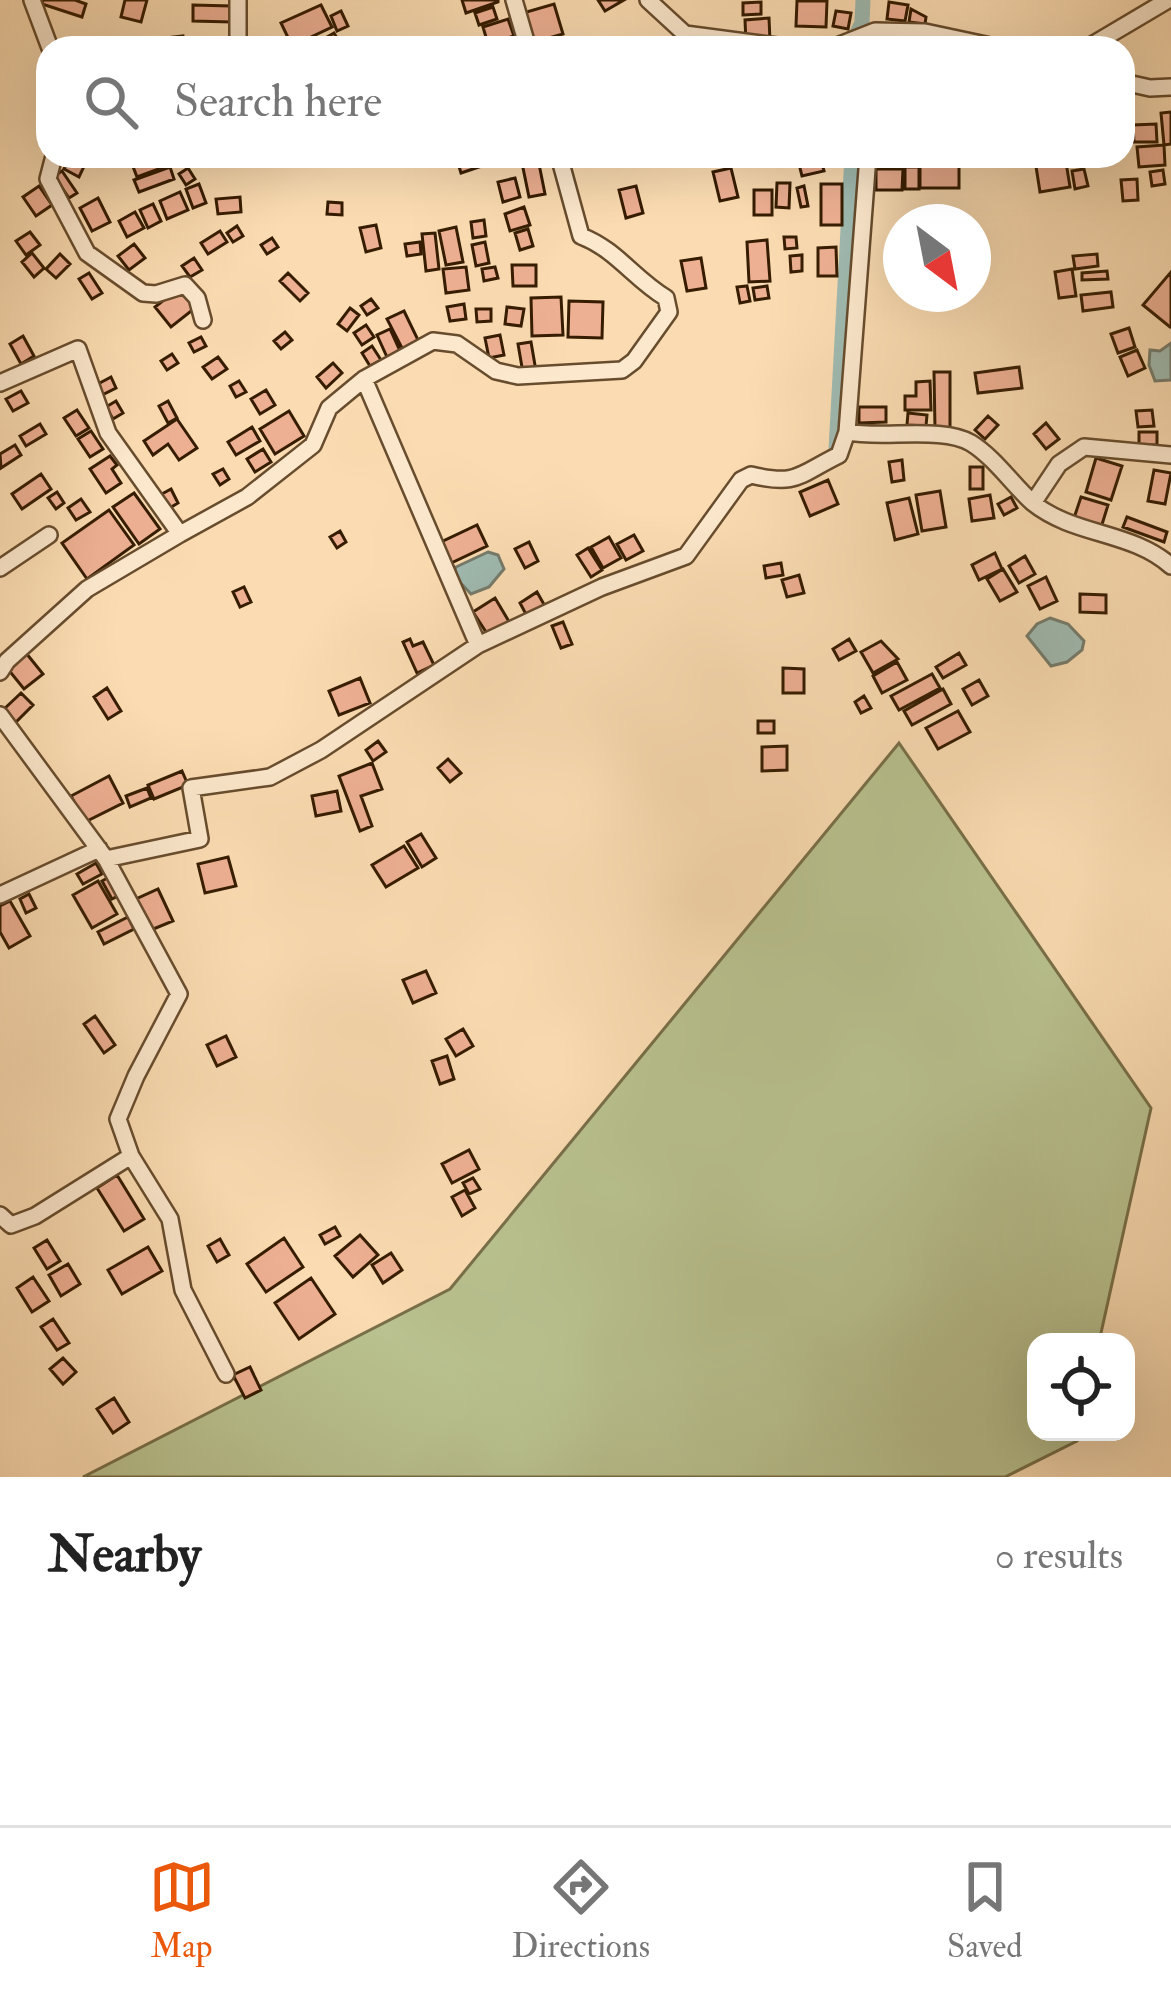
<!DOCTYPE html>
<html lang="en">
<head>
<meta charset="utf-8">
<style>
	body { margin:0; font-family:"IM FELL Double Pica",serif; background:#f6f6f6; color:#222 }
	.controls { position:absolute; right:36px; bottom:36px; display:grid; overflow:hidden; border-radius:24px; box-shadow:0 12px 48px #0002 }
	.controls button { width:108px; height:108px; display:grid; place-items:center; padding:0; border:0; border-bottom:3px solid #e0e0e0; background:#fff; color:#222; font:60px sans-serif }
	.compass { position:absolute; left:883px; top:204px; width:108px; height:108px; border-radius:50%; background:#fff; box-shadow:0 12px 48px #0002; rotate:148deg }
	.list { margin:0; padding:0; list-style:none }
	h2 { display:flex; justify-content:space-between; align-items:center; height:156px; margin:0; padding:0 48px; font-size:51px }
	h2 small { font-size:39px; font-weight:400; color:#767676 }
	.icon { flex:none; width:66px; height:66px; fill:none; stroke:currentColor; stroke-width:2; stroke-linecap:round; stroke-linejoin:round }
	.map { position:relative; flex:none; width:1171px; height:1477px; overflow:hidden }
	.search { position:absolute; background:#fff; box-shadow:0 12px 48px #0002; left:36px; right:36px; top:36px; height:132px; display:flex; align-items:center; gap:30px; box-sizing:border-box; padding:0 42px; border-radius:36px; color:#767676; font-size:45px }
	.sheet { height:348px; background:#fff }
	nav { display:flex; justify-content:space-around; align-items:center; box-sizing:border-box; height:168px; border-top:3px solid #e0e0e0; background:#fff; font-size:33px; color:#767676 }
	nav a { display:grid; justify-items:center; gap:6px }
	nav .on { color:#ea580c }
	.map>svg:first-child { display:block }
</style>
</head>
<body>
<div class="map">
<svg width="1171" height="1477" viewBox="0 0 1171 1477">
	<rect width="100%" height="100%" fill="#fbdcb2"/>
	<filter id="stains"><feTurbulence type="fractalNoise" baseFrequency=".00167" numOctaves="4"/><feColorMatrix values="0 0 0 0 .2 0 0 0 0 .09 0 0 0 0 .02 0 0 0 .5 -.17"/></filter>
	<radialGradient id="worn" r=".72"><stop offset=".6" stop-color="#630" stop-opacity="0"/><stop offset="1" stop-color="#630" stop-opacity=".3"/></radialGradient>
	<path fill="#b9c290" stroke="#786f48" stroke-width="3" d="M899,743L1151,1108L1099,1342H1036V1432H1079L1077,1441L1005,1477H83L450,1289Z"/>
	<path fill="#9fbab1" stroke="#757b6b" stroke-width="3" d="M1171,343V380L1155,381L1149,365L1150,350L1160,351Z
		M488,552L498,555L504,569L489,587L471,594L453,575L456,567Z
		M1050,618L1068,624L1084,641L1082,650L1067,662L1051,666L1027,636L1037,624Z"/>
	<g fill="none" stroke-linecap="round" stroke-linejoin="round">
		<path stroke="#9fbab1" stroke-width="15" d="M851,45L862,23L863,0
			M836,450L852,156"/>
	</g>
	<path fill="#eeb093" stroke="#361c01" stroke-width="3" d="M43,0H75L86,4L82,17L42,4Z
		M125,0H147L141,22L121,17Z
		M462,0H498V2L466,13Z
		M598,0H624L605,11Z
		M797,1H827L826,27L796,26Z
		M761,2V14L743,15V3Z
		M889,2L908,5L905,21L887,19Z
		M554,4L563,34L531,43L523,13Z
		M193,5L231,6V22L193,21Z
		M321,5L332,27L292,46L281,23Z
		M493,7L497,19L479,25L475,13Z
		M911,9L926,17L925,24L909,22Z
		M341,11L348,26L337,31L331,16Z
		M836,11L851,13L848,29L833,26Z
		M769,18L770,41L746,43L745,20Z
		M508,19L514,36L488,44L483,27Z
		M334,33L342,47L318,48L315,44Z
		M183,36L185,48H157L156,39Z
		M1171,112V144L1164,145L1161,113Z
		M1156,124L1157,142H1134L1133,125Z
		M1164,145L1165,165L1139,167L1137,147Z
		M71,156H89L79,177L64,169Z
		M129,156H151L152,160L185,156L186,159L137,177Z
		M456,156H476L479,167L461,173Z
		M797,156H820L824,171L802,176Z
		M920,156H959V188H920Z
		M1065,156L1070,187L1040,192L1035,160Z
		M538,159L545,194L529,197L522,163Z
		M170,167L174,179L139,192L134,180Z
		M905,167H919V189H905Z
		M188,168L195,179L186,185L179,174Z
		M731,168L738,197L720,201L713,172Z
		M876,169H903L902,190H876Z
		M1084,169L1088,186L1075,189L1072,171Z
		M1163,170L1165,184L1152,186L1150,172Z
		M62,171L77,193L69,198L54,176Z
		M515,178L520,197L503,202L498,182Z
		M1137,179L1138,200L1123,201L1121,180Z
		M777,183H790L789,208L776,207Z
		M199,184L206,203L193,208L186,189Z
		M821,184H842V225H821Z
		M39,186L52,205L36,216L23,197Z
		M636,186L643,213L626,218L619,190Z
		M804,186L808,206L801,207L797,188Z
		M754,190H772V215H754Z
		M180,192L188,210L167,219L160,201Z
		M240,197L241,212L218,214L216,199Z
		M98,198L110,222L92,231L80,208Z
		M328,202L342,203V215L327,214Z
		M153,204L161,221L148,228L140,210Z
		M524,207L530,225L510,231L505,214Z
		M135,212L144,228L127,237L119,221Z
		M484,220L486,236L473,238L471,222Z
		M376,225L381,248L366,252L360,228Z
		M237,226L243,236L233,242L227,233Z
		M456,227L463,262L446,265L439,231Z
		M528,229L533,246L520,250L515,233Z
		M220,231L227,242L208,254L201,243Z
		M30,232L40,245L26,255L16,241Z
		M435,233L439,269L426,271L422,234Z
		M784,237H796L797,248L785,249Z
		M272,238L278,247L267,254L261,245Z
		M767,240L770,281L749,282L747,242Z
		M420,242L421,254L407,256L405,244Z
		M485,242L489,263L476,266L472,245Z
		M134,244L145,258L129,270L118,256Z
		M836,247L837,276H818V248Z
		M32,253L44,268L34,277L22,262Z
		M60,254L70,264L56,278L46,269Z
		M1097,254L1098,266L1075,269L1073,256Z
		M802,255V271L791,272L790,256Z
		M194,258L202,270L190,277L182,266Z
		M701,258L706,288L687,291L681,261Z
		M512,265H536V286H513Z
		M466,267L469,290L446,293L443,269Z
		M495,267L498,278L484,281L482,269Z
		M1072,269L1076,296L1059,298L1055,272Z
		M1107,271L1108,279L1082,280V273Z
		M1171,272V326L1170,327L1143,305Z
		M89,273L102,293L92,299L79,279Z
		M288,273L308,293L300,301L280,281Z
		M747,286L750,301L740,303L737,287Z
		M767,286L769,298L755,300L753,288Z
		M179,288L195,308L171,327L155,307Z
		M1111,292L1113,307L1083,311L1081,295Z
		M561,297L563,335L532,336L531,298Z
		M371,299L378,308L367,315L361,306Z
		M569,301L603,302L602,338L568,337Z
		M464,304L466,319L450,321L447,307Z
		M507,307L524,309L521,326L505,324Z
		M350,308L359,315L347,331L338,324Z
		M476,309H491V321L477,322Z
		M404,311L419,342L403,350L387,319Z
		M366,325L374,337L362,345L354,333Z
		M1129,328L1135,347L1118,353L1111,334Z
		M390,329L400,351L387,357L377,335Z
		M285,332L292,340L281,349L274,341Z
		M500,335L504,355L489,358L485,338Z
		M23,336L34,356L21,364L10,344Z
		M201,337L206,346L194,352L189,343Z
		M531,342L536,371L523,373L518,344Z
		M372,346L381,360L370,366L362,353Z
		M1137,350L1145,368L1128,376L1120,357Z
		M172,354L178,363L167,370L161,361Z
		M218,357L227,369L212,379L203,367Z
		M333,363L342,373L326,388L317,377Z
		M1019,367L1022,388L978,393L975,373Z
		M934,372H950V429H935Z
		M111,377L116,388L102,395L96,385Z
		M239,381L246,392L236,397L230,386Z
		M930,381L931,410H905V396H916V382Z
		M266,390L275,405L260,414L251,399Z
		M21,391L28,403L13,411L6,399Z
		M116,401L123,413L113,419L106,407Z
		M168,401L177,418L168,423L159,406Z
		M859,407H886V422L859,423Z
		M77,410L89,428L76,436L64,418Z
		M1152,410L1154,426L1138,427L1136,411Z
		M289,411L304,436L275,454L260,429Z
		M908,413L927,415L926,426L907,425Z
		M988,416L998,425L985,439L975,430Z
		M177,419L197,448L179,460L168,444L153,455L144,441Z
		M1046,423L1059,439L1046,449L1034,434Z
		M40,424L46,434L26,446L20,436Z
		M252,427L260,441L236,455L228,442Z
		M91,431L103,449L90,457L78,439Z
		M1139,432H1157V445H1139Z
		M15,445L21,455L1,468L0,454Z
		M263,449L271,462L255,472L247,459Z
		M110,456L117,465L112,469L121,483L106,493L90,469Z
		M1096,458L1122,466L1111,500L1086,492Z
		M902,460L904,480L892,482L889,462Z
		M970,467H983V489H970Z
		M223,469L229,479L220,485L213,474Z
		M1154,470L1171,473L1165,504L1148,501Z
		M41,474L51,489L22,509L12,494Z
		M828,480L838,504L810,516L800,492Z
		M171,489L178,503L168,509L160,495Z
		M940,491L946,527L922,531L916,495Z
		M57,492L64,503L56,509L48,498Z
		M134,493L160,529L139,544L113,507Z
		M990,495L994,518L972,521L969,499Z
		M1011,497L1017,508L1004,515L998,504Z
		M1081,497L1108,505L1100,531L1074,518Z
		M909,498L918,534L895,540L887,503Z
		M81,499L90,512L76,520L68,508Z
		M109,510L134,545L87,579L62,543Z
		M1127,517L1167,532L1164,542L1123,527Z
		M477,525L487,546L449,564L439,543Z
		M340,531L346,542L337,548L330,537Z
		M634,535L643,551L626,560L617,544Z
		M609,537L621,558L603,568L591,547Z
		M529,542L538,561L525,568L515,549Z
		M588,548L602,570L591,577L577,555Z
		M995,553L1002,569L979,580L972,565Z
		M1025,556L1035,574L1019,583L1009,566Z
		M781,563L783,575L766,578L764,566Z
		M1003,569L1017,592L1000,601L987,579Z
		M799,575L804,593L787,597L782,580Z
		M1046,577L1057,601L1040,609L1028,586Z
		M244,587L251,602L240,607L233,592Z
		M537,592L546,608L528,618L520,603Z
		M1080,594L1106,595V613L1080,612Z
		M495,598L511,625L490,638L473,612Z
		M563,622L572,644L561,648L552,626Z
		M410,639L413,646L423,642L434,665L417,673L403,642Z
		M849,639L856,651L839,660L833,649Z
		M881,641L898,659L873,673L861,652Z
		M26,653L43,674L24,689L7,668Z
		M959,653L966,665L943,678L936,667Z
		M897,662L907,680L882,693L873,676Z
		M783,668L804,669V693H783Z
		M932,674L940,688L899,710L891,696Z
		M360,678L370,703L339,715L329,691Z
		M979,680L988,696L972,705L963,689Z
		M107,688L121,711L108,719L94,697Z
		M943,689L951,704L912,725L904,711Z
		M21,693L33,705L15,723L3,710Z
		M864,696L871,708L861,713L855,702Z
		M958,711L970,732L938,749L926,728Z
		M758,721H774V733H758Z
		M378,741L386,752L373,761L366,750Z
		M787,746V770L762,771V747Z
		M448,759L461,773L450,782L438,768Z
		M372,763L382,789L361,796L372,826L360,831L339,776Z
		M182,771L188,785L154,799L148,785Z
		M109,776L123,803L85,822L71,796Z
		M147,788L151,798L130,807L126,796Z
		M337,791L341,811L316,816L312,796Z
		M421,834L436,858L422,867L407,842Z
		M404,846L418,868L386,887L372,865Z
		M228,857L236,886L205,893L198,864Z
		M96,863L102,874L83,884L77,874Z
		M111,876L122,894L112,899L102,881Z
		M98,881L117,914L92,928L73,895Z
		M158,889L173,921L151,930L136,899Z
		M29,894L36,908L26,913L20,899Z
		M10,901L30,936L9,948L0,932V906Z
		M128,917L134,929L104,944L98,932Z
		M426,971L436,993L413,1003L403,980Z
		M95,1016L115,1045L104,1053L84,1024Z
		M463,1029L473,1046L456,1056L446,1039Z
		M226,1036L236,1057L217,1066L207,1045Z
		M447,1056L454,1079L440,1084L432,1061Z
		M469,1150L479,1169L452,1183L442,1164Z
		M117,1175L144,1219L124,1231L97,1188Z
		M473,1178L480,1189L469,1194L463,1183Z
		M465,1190L475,1208L462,1216L452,1197Z
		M335,1227L340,1236L325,1244L320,1235Z
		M360,1235L378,1255L353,1277L335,1256Z
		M284,1238L303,1267L266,1292L247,1264Z
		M220,1239L229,1255L217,1262L208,1246Z
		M47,1240L60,1261L47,1269L34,1248Z
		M148,1247L162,1271L122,1294L108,1270Z
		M391,1253L402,1270L383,1283L372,1265Z
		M68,1264L80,1284L61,1296L49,1275Z
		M33,1277L49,1301L32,1312L17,1288Z
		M311,1278L335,1314L299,1339L275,1303Z
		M53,1319L69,1343L57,1350L41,1327Z
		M63,1358L76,1372L63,1384L50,1369Z
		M250,1367L261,1390L245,1398L233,1375Z
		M114,1398L129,1422L113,1433L97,1409Z"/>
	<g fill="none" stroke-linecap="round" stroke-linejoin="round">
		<defs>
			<path id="minor" d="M32,0L50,48
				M514,0L528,48
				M648,0L685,34L793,48
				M238,48V0
				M832,48L875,31L925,32L1000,48
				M1087,48L1168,0
				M1123,82L1150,88L1171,87
				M54,156L48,179L87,253L143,293L156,294L185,285L197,298L203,320
				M868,156L847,432C882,439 943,426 971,443C995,458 1012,484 1033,503L1059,464L1084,447L1171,455
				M364,379L478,645
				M0,383L78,349L108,433L180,534L247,497L313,445L329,408L364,379L433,341L457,344L496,371L518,376L622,370L634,361L669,312L666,298C633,278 617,250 581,236L559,156
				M1033,503C1074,536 1132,531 1171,566
				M0,568L49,535
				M0,672L7,661L87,589L180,534
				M0,715L106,859L179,994L136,1076L118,1119L131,1156L35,1216L11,1225L0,1215
				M106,859L200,839L191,788L270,777L321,750L478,645L602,587L686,556L741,480L751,475C798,486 798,475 839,455L847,432
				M0,895L99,849
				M131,1156L170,1219L183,1290L226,1374"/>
		</defs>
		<use href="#minor" stroke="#674c2d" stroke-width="20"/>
		<use href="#minor" stroke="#fce8cd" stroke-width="15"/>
	</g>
	<rect width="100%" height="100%" filter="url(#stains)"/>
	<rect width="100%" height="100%" fill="url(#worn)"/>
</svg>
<div class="controls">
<button><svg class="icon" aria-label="locate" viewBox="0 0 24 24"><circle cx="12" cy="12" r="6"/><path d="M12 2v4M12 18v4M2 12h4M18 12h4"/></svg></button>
</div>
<svg class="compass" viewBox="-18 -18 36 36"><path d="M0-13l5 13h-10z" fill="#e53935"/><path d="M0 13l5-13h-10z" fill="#767676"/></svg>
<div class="search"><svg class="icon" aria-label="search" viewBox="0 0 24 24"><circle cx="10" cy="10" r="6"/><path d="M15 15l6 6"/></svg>Search here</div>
</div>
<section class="sheet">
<h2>Nearby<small>0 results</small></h2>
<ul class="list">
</ul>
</section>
<nav>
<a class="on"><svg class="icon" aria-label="map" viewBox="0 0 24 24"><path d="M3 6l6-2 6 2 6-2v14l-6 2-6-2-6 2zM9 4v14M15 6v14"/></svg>Map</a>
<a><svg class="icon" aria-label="directions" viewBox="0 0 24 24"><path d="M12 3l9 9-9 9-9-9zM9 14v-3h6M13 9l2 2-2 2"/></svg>Directions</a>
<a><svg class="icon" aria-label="saved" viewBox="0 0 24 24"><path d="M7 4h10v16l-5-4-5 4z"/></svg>Saved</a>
</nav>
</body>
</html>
